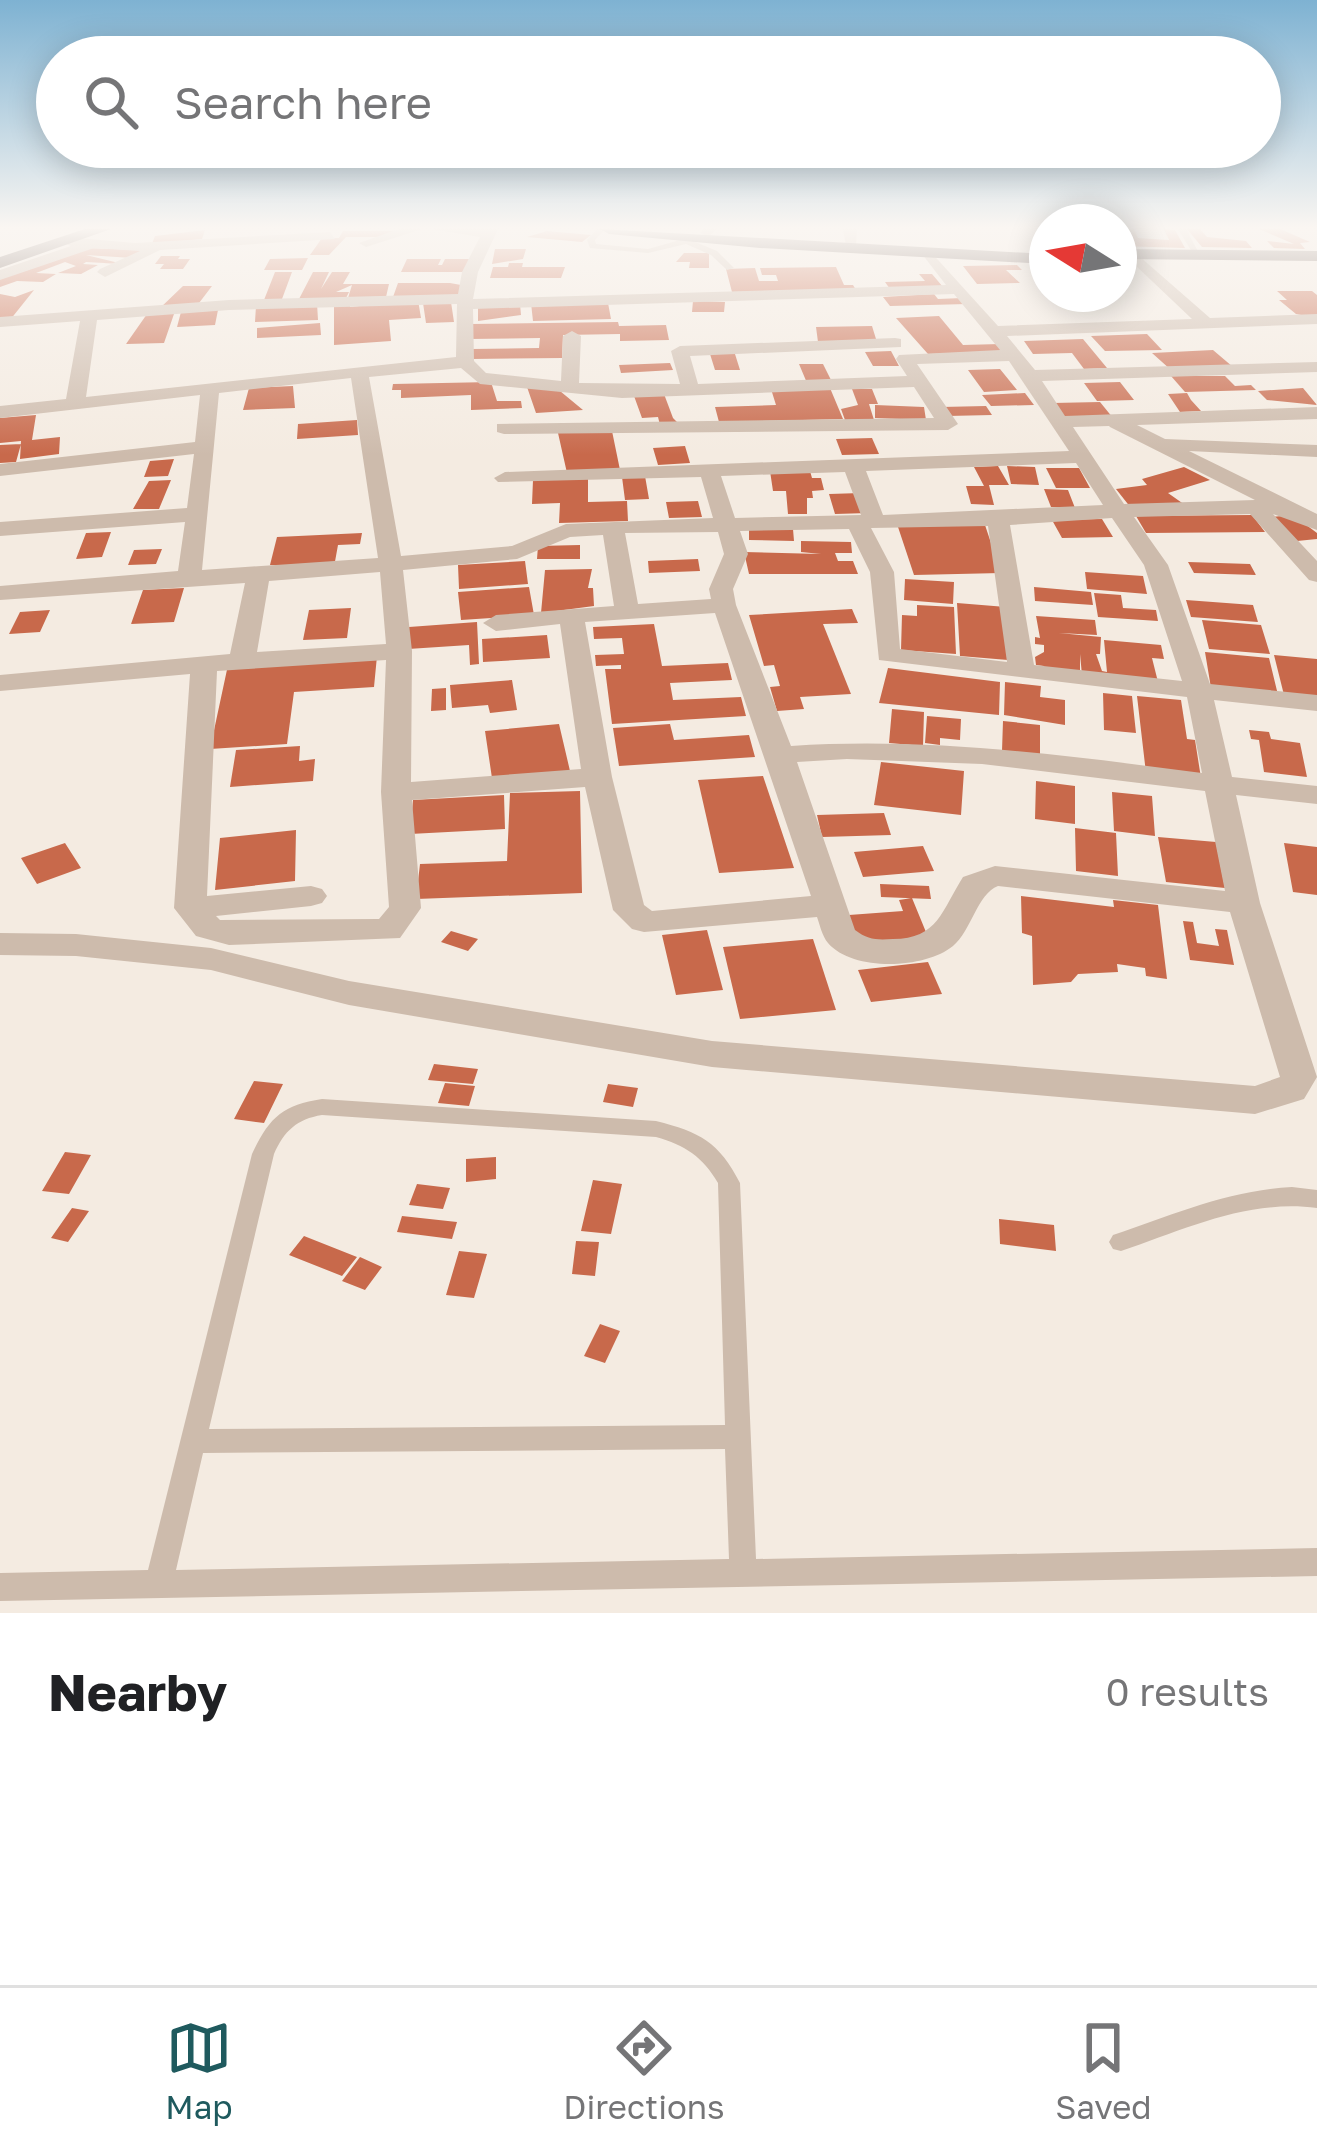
<!DOCTYPE html>
<html lang="en">
<head>
<meta charset="utf-8">
<style>
	body { margin:0; font-family:"Golos Text",sans-serif; background:#f6f6f6; color:#202124 }
	.compass { position:absolute; left:1029px; top:204px; width:108px; height:108px; border-radius:50%; background:#fff; box-shadow:0 6px 30px #0003; rotate:281deg }
	.list { margin:0; padding:0; list-style:none }
	h2 { display:flex; justify-content:space-between; align-items:center; height:156px; margin:0; padding:0 48px; font-size:51px }
	h2 small { font-size:39px; font-weight:400; color:#757577 }
	.icon { flex:none; width:66px; height:66px; fill:none; stroke:currentColor; stroke-width:2; stroke-linecap:round; stroke-linejoin:round }
	.map { position:relative; flex:none; width:1317px; height:1613px; overflow:hidden }
	.search { position:absolute; background:#fff; box-shadow:0 6px 30px #0003; left:36px; right:36px; top:36px; height:132px; display:flex; align-items:center; gap:30px; box-sizing:border-box; padding:0 42px; border-radius:66px; color:#757577; font-size:45px }
	.sheet { height:372px; background:#fff }
	nav { display:flex; justify-content:space-around; align-items:center; box-sizing:border-box; height:168px; border-top:3px solid #e0e0e0; background:#fff; font-size:33px; color:#757577 }
	nav a { display:grid; justify-items:center; gap:6px }
	nav .on { color:#1f5a5e }
	.map>svg:first-child { display:block }
</style>
</head>
<body>
<div class="map">
<svg width="1317" height="1613" viewBox="0 0 1317 1613">
	<rect width="100%" height="100%" fill="#f4ebe1"/>
	<path fill="#c8694b" d="M1119,229H1134L1138,238L1169,240L1164,229L1175,230L1185,248L1119,246Z
		M1187,229H1200L1207,237L1246,241L1252,248L1202,247Z
		M1259,229H1280L1310,242L1300,243L1305,249L1274,248L1267,241L1294,244Z
		M205,230L202,239L152,244L155,236Z
		M343,231H395L385,237H346L329,255H310L322,238H339Z
		M547,231L591,235L582,242L527,237Z
		M83,248L143,250L132,258L86,255L123,264L86,262L83,264L98,265L81,274L58,273L76,266L65,262L36,273L56,274L43,282L17,281L0,287V278Z
		M495,249H526L523,259L492,264Z
		M684,253H709V268H689L690,262H676Z
		M161,256H180L178,259H190L183,269H160L164,264H155Z
		M308,258L302,270H264L270,259Z
		M407,259H441L438,265H442L445,259H469L465,272H401Z
		M509,263H523L522,267H565L561,278H490L493,267H508Z
		M1017,265L1022,270H1006L1020,283L977,284L963,266Z
		M836,267L844,285H853L856,290L732,292L726,269L755,268L759,281H778L776,275H762L760,268Z
		M275,272H292L282,299L264,300Z
		M313,272H329L321,289L332,272H350L343,284H389L386,297L348,298L352,285L336,292H349L346,298L299,299Z
		M919,274H932L943,287L890,289L885,282L925,281Z
		M398,283H450L461,285L458,297H393Z
		M183,286H212L196,307L158,310Z
		M34,290L10,320L0,321V294L15,297Z
		M1277,291H1312L1317,295V318L1296,314L1279,300H1287Z
		M934,294L938,299L962,298L967,304L890,306L883,297Z
		M418,300L421,318L389,320L391,341L334,345V303L350,302V307Z
		M693,301L725,302L724,312H692Z
		M451,302L454,322L426,323L423,303Z
		M317,303L318,320L255,322L256,306Z
		M531,303H608L611,319L533,321Z
		M520,304L521,315L478,321V305Z
		M218,310L215,325L177,327L181,312Z
		M147,314H174L164,343L126,344Z
		M939,316L963,345L1000,344L1007,352L928,354L896,318Z
		M618,322L619,326L666,325L669,340L620,341V334L563,335L562,358L470,359L472,349L539,348L540,338L468,339L471,324Z
		M320,323L321,335L257,338V328Z
		M872,326L876,339L844,342H818L816,327Z
		M1147,334L1162,350L1105,351L1091,336Z
		M1083,339L1107,368L1084,369L1072,353L1033,354L1024,341Z
		M1213,350L1233,367L1171,370L1152,353Z
		M891,351L899,366H873L865,352Z
		M710,354H735L740,370H715Z
		M670,363L673,370L621,373L619,365Z
		M799,364H823L832,382L807,383Z
		M1000,369L1017,390L984,392L968,370Z
		M1171,376H1225L1235,386L1251,385L1256,390L1185,392Z
		M491,382L497,401H521L522,408L471,410V395L401,398V390H392L393,384Z
		M1120,382L1134,400L1097,401L1084,383Z
		M293,386L295,408L243,410L249,388Z
		M527,387L560,391L583,410L536,413Z
		M830,388L843,419L719,422L715,407L776,405L771,389Z
		M1303,388L1317,405L1267,400L1258,391Z
		M852,389H872L878,404H869L874,420H845L841,409L858,405Z
		M1025,393L1034,405L991,406L982,395Z
		M1187,393L1191,400L1201,411L1180,412L1168,394Z
		M664,394L673,418L680,425H660L658,417L642,418L634,396Z
		M1100,402L1113,418L1065,420L1053,403Z
		M875,405L924,407L926,420L875,418Z
		M986,406L992,415L947,416L941,407Z
		M36,415L32,440L60,437L59,454L20,459L21,441L0,443V418Z
		M357,420L358,435L297,439L298,424Z
		M612,431L620,470L567,473L558,433Z
		M872,438L879,454L842,455L836,439Z
		M21,444L16,462L0,463V445Z
		M685,446L690,463L658,465L653,448Z
		M174,459L168,476L144,477L150,461Z
		M998,466L1009,485H989L994,505L971,504L966,486H984L974,467Z
		M1007,466L1035,467L1039,485L1011,484Z
		M1184,467L1210,480L1168,493L1185,505L1131,508L1116,489L1147,485L1142,479Z
		M1046,468H1079L1090,488H1056Z
		M770,471H810L812,478H821L824,490L812,491L813,498H807V514H788L786,491H773Z
		M645,476L649,499L625,500L622,477Z
		M588,479V502L627,501L628,521L559,523L560,503L532,504L533,480Z
		M171,480L159,509H133L149,481Z
		M1044,489L1068,490L1075,508L1051,507Z
		M861,493L868,513L835,514L829,494Z
		M698,501L702,517L669,518L666,502Z
		M1252,515L1265,532L1146,533L1136,516Z
		M1293,515L1317,533V539L1297,541L1271,517Z
		M1102,519L1113,537L1062,538L1052,520Z
		M984,522L1001,573L914,575L897,524Z
		M749,529H793L794,541L749,540Z
		M111,532L102,557L76,559L86,533Z
		M362,533L360,544L338,545L334,567L270,565L277,537Z
		M801,541L851,542L852,553H835L838,561H853L858,574H749L744,552L821,554L801,552Z
		M580,545V559H537L538,546Z
		M162,549L156,564L128,565L134,550Z
		M698,559L700,571L649,573L648,561Z
		M525,561L528,584L459,589L458,565Z
		M1188,562L1250,564L1256,575L1194,573Z
		M592,569L588,588H593L594,606L541,613L545,570Z
		M1085,572L1143,576L1147,594L1087,589Z
		M905,579L954,582L953,604L904,600Z
		M529,587L534,615L461,620L458,592Z
		M1034,587L1091,592L1093,605L1035,601Z
		M184,588L174,622L131,624L143,590Z
		M1094,593L1121,595L1123,608L1156,610L1158,621L1098,617Z
		M1186,600L1253,605L1258,622L1191,617Z
		M957,603L1006,607L1008,660L960,656Z
		M917,605L954,607L956,654L901,650L902,615L917,616Z
		M351,608L347,638L303,640L309,610Z
		M852,609L858,623L823,624L851,694L800,697L804,709L777,711L770,687L780,686L774,665L764,666L749,615Z
		M50,610L40,632L9,634L20,612Z
		M1036,616L1095,620L1097,635L1059,633L1101,637L1100,654H1096L1102,671L1107,672L1104,640L1161,645L1164,659L1152,658L1158,682L1082,675L1080,654V675L1045,672L1044,666L1036,665L1035,657L1044,652V645L1035,644V637L1040,638Z
		M1202,620L1261,625L1270,654L1209,649Z
		M477,622L479,664L470,665L469,645L408,649L409,627Z
		M654,624L662,666L728,663L732,680L670,683L673,700L741,697L746,716L612,724L605,669H621V665L596,666L595,655L624,654L622,638L594,639L593,627Z
		M547,635L550,658L483,662L482,639Z
		M1205,652L1269,658L1278,695L1211,688Z
		M1274,655L1317,659V698L1284,695Z
		M377,656L374,687L294,692L287,744L210,749L228,665Z
		M888,668L1000,682L999,715L879,703Z
		M512,680L517,710L490,713L488,705L452,708L450,685Z
		M1005,682L1041,686L1040,697L1065,700V725L1004,715Z
		M446,688V710L431,711L432,689Z
		M1103,693L1132,696L1136,733L1104,730Z
		M1137,696L1181,700L1187,739L1195,740L1201,778L1146,773Z
		M892,709L924,712L923,746L889,743Z
		M927,716L961,719L960,740L940,738V745L925,743Z
		M1003,721L1040,725V755L1002,751Z
		M559,724L570,771L492,778L485,731Z
		M670,724L674,740L749,735L755,757L619,766L613,728Z
		M1249,730L1269,732L1271,739L1300,743L1307,777L1264,772L1259,740L1251,739Z
		M300,746L299,761L315,759L313,781L230,787L236,750Z
		M881,762L964,771L961,815L874,805Z
		M763,776L794,868L719,873L698,780Z
		M1036,781L1075,786V824L1035,819Z
		M580,791L582,893L416,899L420,864L507,861L510,793Z
		M1112,792L1152,796L1155,836L1114,831Z
		M504,795L505,829L410,834L413,800Z
		M884,813L891,835L822,837L817,815Z
		M1075,828L1116,833L1118,876L1076,871Z
		M296,830L295,881L215,890L220,838Z
		M1158,837L1216,842L1225,888L1166,882Z
		M65,843L81,868L37,884L21,858Z
		M1284,843L1317,847V895L1293,892Z
		M923,846L934,871L863,877L854,852Z
		M880,884L929,886L931,899L881,897Z
		M1021,896L1114,907L1113,900L1158,905L1167,979L1146,976L1145,968L1117,964L1118,972L1078,974L1071,982L1033,985L1032,936L1022,933Z
		M912,898L928,937L858,943L849,915L903,911L899,900Z
		M1183,921L1193,922L1197,943L1219,946L1215,929L1227,930L1234,965L1190,960Z
		M707,930L723,990L676,995L662,935Z
		M451,931L478,939L468,951L441,942Z
		M813,939L836,1010L740,1019L723,947Z
		M928,962L942,994L871,1002L858,970Z
		M434,1064L478,1069L473,1084L428,1080Z
		M254,1081L283,1084L264,1123L234,1119Z
		M445,1083L475,1086L469,1106L438,1103Z
		M608,1084L638,1088L633,1107L603,1102Z
		M65,1152L91,1155L69,1194L42,1191Z
		M496,1157V1179L466,1182V1159Z
		M593,1180L622,1184L611,1234L581,1231Z
		M417,1184L450,1188L443,1209L409,1205Z
		M72,1208L89,1211L68,1242L51,1238Z
		M402,1216L457,1222L452,1239L397,1232Z
		M999,1219L1054,1225L1056,1251L1000,1244Z
		M304,1236L357,1257L342,1276L289,1255Z
		M576,1241L599,1242L595,1276L572,1274Z
		M459,1251L487,1254L474,1298L446,1295Z
		M360,1257L382,1267L365,1290L342,1281Z
		M600,1324L620,1331L605,1363L584,1356Z"/>
	<g fill="none" stroke-linecap="round" stroke-linejoin="round">
		<path fill="#cdbbac" fill-rule="evenodd" d="M597,229H605L595,240L596,244L648,249L694,236L693,241L717,251L734,268L727,270L711,255L686,244L648,253L590,248L587,240Z
			M1178,229H1186L1201,257H1195Z
			M322,1099L656,1121C700,1132 719,1142 740,1183L756,1559L1317,1548V1576L0,1601V1573L148,1570L252,1154C269,1118 282,1105 322,1099ZM322,1115L656,1137C685,1145 703,1157 718,1183L725,1425L209,1429L274,1154C284,1131 297,1119 322,1115ZM725,1449L729,1559L176,1570L203,1453Z
			M1292,1187L1317,1190V1208C1247,1199 1186,1229 1121,1251L1113,1249L1109,1242L1113,1235C1172,1215 1229,1190 1292,1187Z"/>
		<path fill="#cdbbac" fill-rule="evenodd" d="M399,229H422L366,247L359,243Z
			M432,229H498L478,272L473,299L946,285L922,254L929,250L998,326L1192,319L1134,264L1131,261L1139,256L1210,318L1317,314V324L1007,336L1035,370L1317,362V372L1042,381L1065,416L1317,407V419L1137,425L1165,439L1317,445V457L1189,451L1317,514V530L1273,514L1317,561V582L1309,580L1250,514L1134,517L1168,565L1210,684L1317,695V711L1214,700L1232,777L1317,786V804L1236,795L1260,903L1317,1077L1304,1099L1255,1114L712,1067L349,1005L211,970L76,956L0,955V933L76,934L211,948L349,981L712,1041L1255,1086L1280,1077L1230,912L998,886C977,894 972,930 953,946C925,969 853,972 828,943C822,936 820,925 817,917L644,932L632,929L613,910L585,787L412,800L421,908L400,938L229,945L196,936L174,908L190,674L0,691V675L230,654L245,583L0,600V586L178,571L185,522L0,536V522L187,508L194,454L0,476V464L195,442L200,395L0,418V406L66,399L80,321L0,327V317L229,300L458,294L462,272L480,237ZM954,294L1000,350L899,355L896,359L907,376L698,384L690,356L901,347V339L895,338L680,346L671,351L680,384L579,383L581,336L572,331L563,336L561,381L486,373L474,361L473,309ZM457,304L456,357L86,397L97,320L229,310ZM1009,361L1069,451L505,472L494,478L498,482L701,477L713,518L566,524L512,546L401,556L369,377L461,368L480,384L622,398L914,387L934,418L497,424V432L504,434L948,430L958,424L917,364ZM351,378L378,558L202,570L219,393ZM1109,426L1110,427L1255,500L1124,504L1073,427ZM1076,463L1103,505L883,515L866,471ZM845,472L861,515L735,518L721,476ZM1112,518L1144,565L1182,681L1034,665L1010,525ZM988,526L1007,662L900,649L894,572L871,528ZM849,529L870,572L879,660L1187,697L1202,773C1064,755 929,737 791,746L736,605L733,589L748,554L740,531ZM718,532L724,554L709,589L711,599L638,604L625,533ZM603,535L614,606L496,615L483,623L496,631L560,624L581,769L411,782L412,651L403,570L517,559L570,537ZM380,572L386,644L257,652L269,581ZM715,613L811,896L652,911L644,905L612,777L585,622ZM386,660L381,792L389,907L379,919L220,920L216,916L311,906L322,903L327,896L322,889L311,886L207,896L217,671ZM847,759L982,764L1205,791L1225,891L995,866L963,877C942,910 938,939 893,939C877,940 868,940 855,930L797,762Z
			M703,229H717L708,237L701,233Z
			M843,229H857L856,246H846Z
			M330,232L335,239L160,250L105,277L97,272L100,269L140,251L94,248L0,280V270L71,246L59,241L66,237L135,243Z"/>
		<path fill="#5c4a42" fill-rule="evenodd" d="M85,229H111L0,268V257Z
			M600,229L1047,254V264L760,248L609,234Z
			M1119,249L1317,251V261L1119,259Z"/>
	</g>
	<linearGradient id="sky" x2="0" y2="1"><stop stop-color="#7eb2d2"/><stop offset="0.5" stop-color="#faf6f2"/><stop offset="1" stop-color="#faf6f2" stop-opacity="0"/></linearGradient>
	<rect width="1317" height="455" fill="url(#sky)"/>
</svg>
<svg class="compass" viewBox="-18 -18 36 36"><path d="M0-13l5 13h-10z" fill="#e53935"/><path d="M0 13l5-13h-10z" fill="#757577"/></svg>
<div class="search"><svg class="icon" aria-label="search" viewBox="0 0 24 24"><circle cx="10" cy="10" r="6"/><path d="M15 15l6 6"/></svg>Search here</div>
</div>
<section class="sheet">
<h2>Nearby<small>0 results</small></h2>
<ul class="list">
</ul>
</section>
<nav>
<a class="on"><svg class="icon" aria-label="map" viewBox="0 0 24 24"><path d="M3 6l6-2 6 2 6-2v14l-6 2-6-2-6 2zM9 4v14M15 6v14"/></svg>Map</a>
<a><svg class="icon" aria-label="directions" viewBox="0 0 24 24"><path d="M12 3l9 9-9 9-9-9zM9 14v-3h6M13 9l2 2-2 2"/></svg>Directions</a>
<a><svg class="icon" aria-label="saved" viewBox="0 0 24 24"><path d="M7 4h10v16l-5-4-5 4z"/></svg>Saved</a>
</nav>
</body>
</html>
